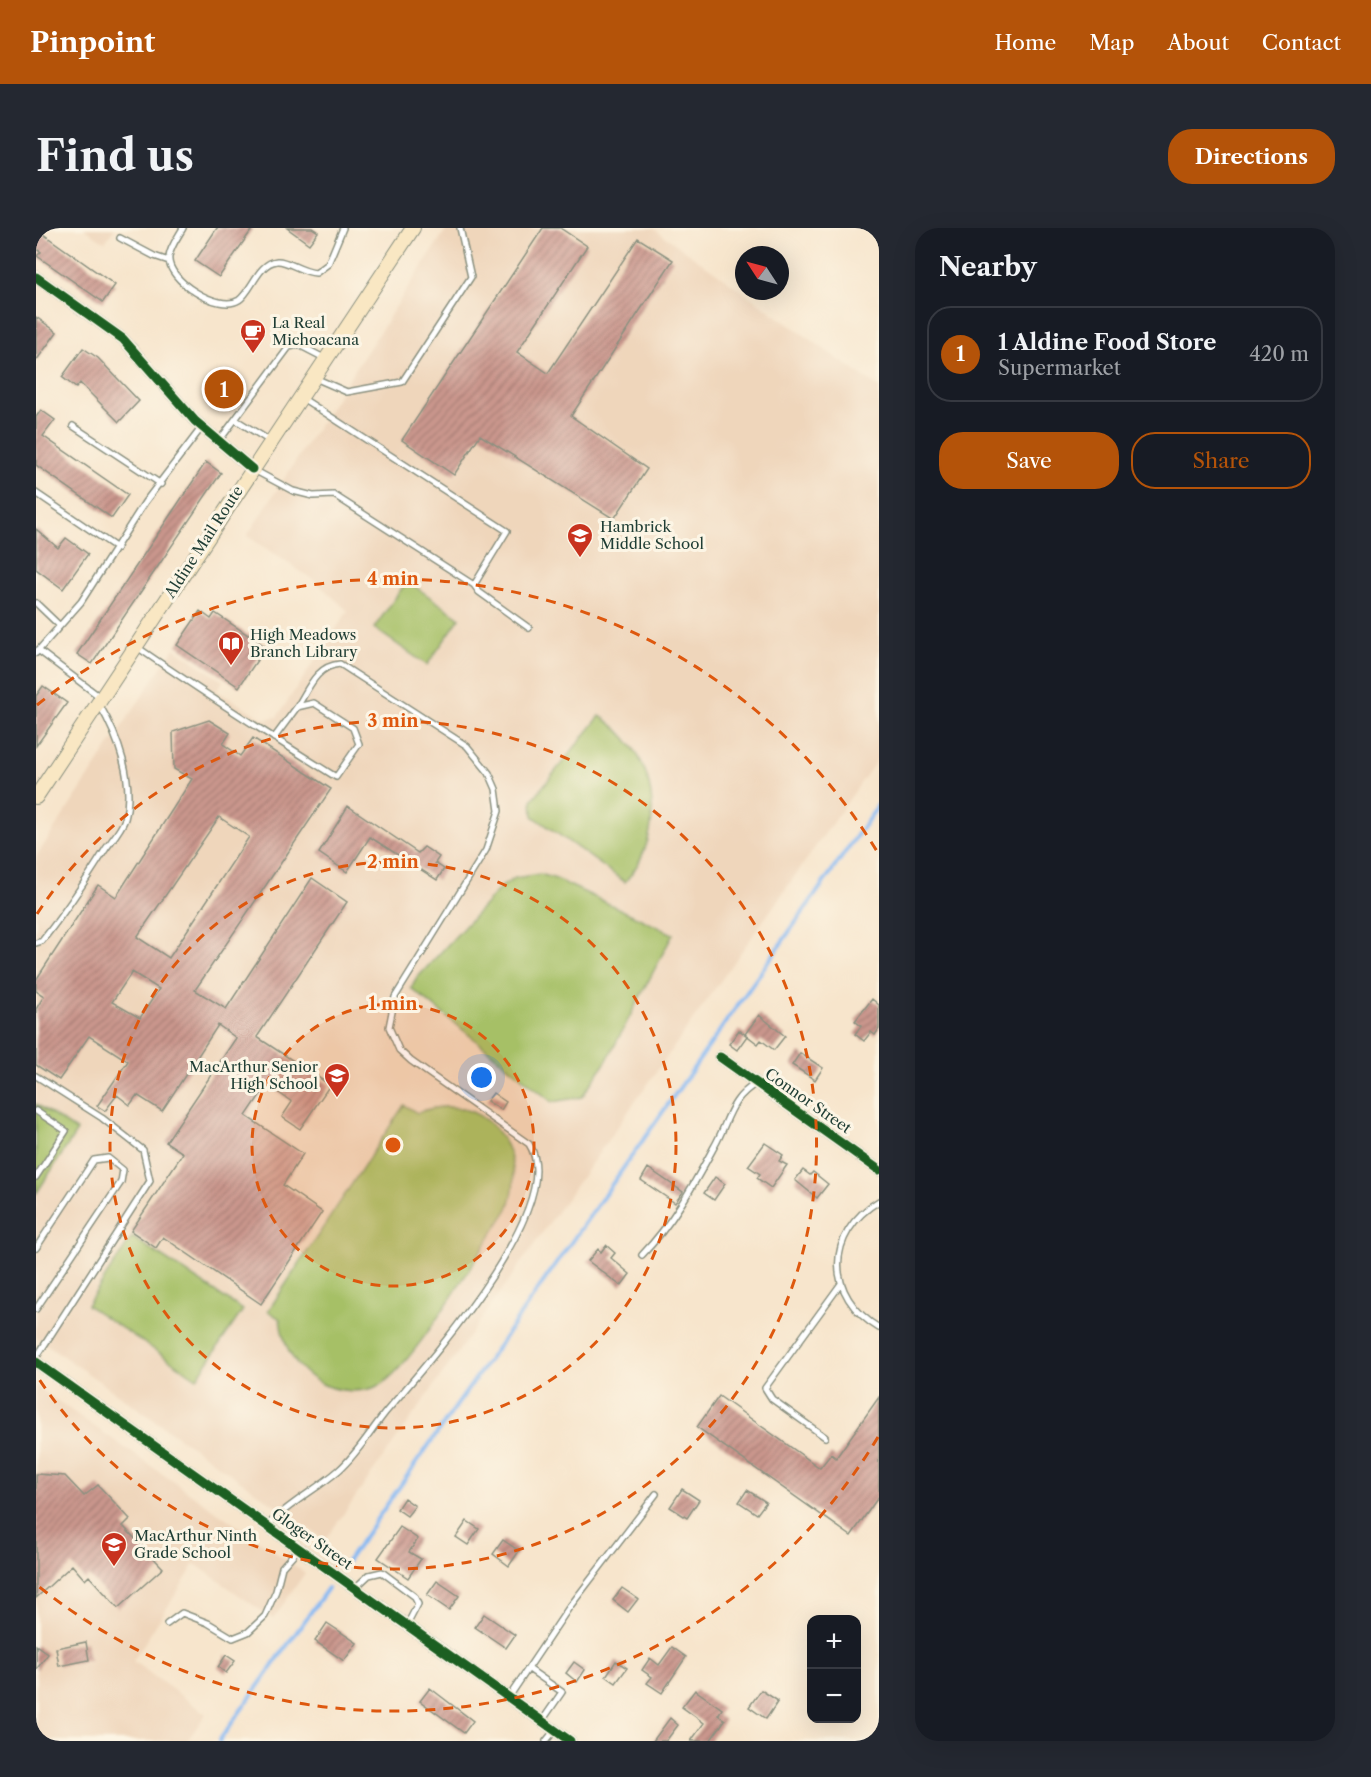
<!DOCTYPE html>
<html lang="en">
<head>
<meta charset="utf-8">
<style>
	body { margin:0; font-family:"Libre Caslon Text",serif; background:#242831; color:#f1f3f6 }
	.controls { position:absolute; right:18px; bottom:18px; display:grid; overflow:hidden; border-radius:12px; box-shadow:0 6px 24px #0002 }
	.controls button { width:54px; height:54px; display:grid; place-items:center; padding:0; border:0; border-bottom:2px solid #363941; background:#171b24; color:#f1f3f6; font:30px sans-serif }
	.compass { position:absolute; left:699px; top:18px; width:54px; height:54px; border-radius:50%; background:#171b24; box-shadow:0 6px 24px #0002; rotate:306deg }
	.you { position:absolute; left:446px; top:850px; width:21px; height:21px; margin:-15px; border:4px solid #fff; border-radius:50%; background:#1a73e8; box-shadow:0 0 0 9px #1a73e833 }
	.badge { display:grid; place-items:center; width:39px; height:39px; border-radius:50%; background:#b45309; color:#fff; font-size:20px; font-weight:700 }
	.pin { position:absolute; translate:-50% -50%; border:3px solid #fff; box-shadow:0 2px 6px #0006 }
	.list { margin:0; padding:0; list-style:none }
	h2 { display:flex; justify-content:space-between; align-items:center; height:78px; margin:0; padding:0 24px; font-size:26px }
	h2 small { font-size:20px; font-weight:400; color:#9ea1a6 }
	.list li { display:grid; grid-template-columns:39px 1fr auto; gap:18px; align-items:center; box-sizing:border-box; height:96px; margin:0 12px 12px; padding:0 12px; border:2px solid #363941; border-radius:24px }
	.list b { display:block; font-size:22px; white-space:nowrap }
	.list p { margin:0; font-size:20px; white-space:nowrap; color:#9ea1a6 }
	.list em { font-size:20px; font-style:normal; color:#9ea1a6 }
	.actions { display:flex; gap:12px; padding:18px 24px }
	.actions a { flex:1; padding:14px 0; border:2px solid #b45309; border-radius:24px; text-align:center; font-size:21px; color:#b45309 }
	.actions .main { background:#b45309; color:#fff }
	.map { position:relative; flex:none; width:843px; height:1513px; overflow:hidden; border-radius:24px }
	header { display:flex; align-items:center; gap:36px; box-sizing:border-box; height:84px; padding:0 30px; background:#b45309; color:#fff }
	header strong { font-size:28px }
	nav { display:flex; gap:33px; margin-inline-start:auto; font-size:21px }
	.intro { display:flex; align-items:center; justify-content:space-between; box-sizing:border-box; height:144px; padding:0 36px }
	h1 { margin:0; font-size:42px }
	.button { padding:15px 27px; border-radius:24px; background:#b45309; color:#fff; font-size:21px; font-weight:700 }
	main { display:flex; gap:36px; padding:0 36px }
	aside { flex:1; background:#171b24; border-radius:24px; box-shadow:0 6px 24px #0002 }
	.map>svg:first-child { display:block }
</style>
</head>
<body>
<header>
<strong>Pinpoint</strong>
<nav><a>Home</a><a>Map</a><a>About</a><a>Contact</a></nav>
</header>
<div class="intro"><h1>Find us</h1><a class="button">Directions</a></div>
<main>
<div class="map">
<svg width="843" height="1513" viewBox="0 0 843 1513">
	<defs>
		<pattern id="building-hatch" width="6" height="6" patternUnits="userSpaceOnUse" patternTransform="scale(1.5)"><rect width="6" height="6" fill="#cb978d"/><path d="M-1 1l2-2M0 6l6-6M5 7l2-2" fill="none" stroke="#a47c74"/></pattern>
	</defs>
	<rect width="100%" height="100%" fill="#fcf5e5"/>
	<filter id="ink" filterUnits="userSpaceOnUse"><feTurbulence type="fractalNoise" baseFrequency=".0167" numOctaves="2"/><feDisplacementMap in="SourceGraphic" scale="12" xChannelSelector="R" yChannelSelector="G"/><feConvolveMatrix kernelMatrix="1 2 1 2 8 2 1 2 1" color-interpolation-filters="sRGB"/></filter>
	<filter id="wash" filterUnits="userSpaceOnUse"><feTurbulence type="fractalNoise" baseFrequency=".008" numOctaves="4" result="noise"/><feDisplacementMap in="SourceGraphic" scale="24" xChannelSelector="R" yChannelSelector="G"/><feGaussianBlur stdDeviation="1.35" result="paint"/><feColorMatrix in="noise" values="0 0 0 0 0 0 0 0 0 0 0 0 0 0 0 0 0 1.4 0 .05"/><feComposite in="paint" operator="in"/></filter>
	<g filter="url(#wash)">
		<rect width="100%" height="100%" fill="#f7e5cc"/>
		<path fill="#efd6bb" d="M48,0H79L69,14Z
			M411,0H617L843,160V529L289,1312L0,1109V629L138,420L187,453L181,463L228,491L241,489L312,383L279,353L211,308Z
			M0,1158L269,1345L237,1391L159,1336L97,1433L170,1486L151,1513H0Z"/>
		<path fill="#a6c066" stroke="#627e4d" stroke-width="1.5" d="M371,353L424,390L391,437L338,400Z
			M564,488C621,523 634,603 589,654L497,588L496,572Z
			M504,646L520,651L637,706L571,832L546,869L516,874L375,760L381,750L465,659L479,650Z
			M0,876L41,903L0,966Z
			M368,877L381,885C445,859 495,921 472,981C448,1016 374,1144 342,1158C324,1166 300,1163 284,1155C259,1141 247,1118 244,1091L232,1083Z
			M96,1009L207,1082L161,1150L51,1077Z"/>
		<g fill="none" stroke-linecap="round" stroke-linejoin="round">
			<path stroke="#86b9f3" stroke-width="4" d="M839,0L843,3
				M310,1335L843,576
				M183,1513L292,1360"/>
		</g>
		<g id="blocks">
			<path fill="url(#building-hatch)" fill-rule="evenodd" d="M181,0H217L183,49L159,33Z
				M251,0H276L282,4L273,16Z
				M507,0H524L551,18L481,124L512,145L602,10L637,32L535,188L611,241L578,291L444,207L418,247L366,212Z
				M0,1L79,57L67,74L1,28L5,24L0,21Z
				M0,89L21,104L0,133Z
				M47,120L62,130L103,173L83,194L44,155L40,160L26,149Z
				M5,182L19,192L7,208L92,267L76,290L0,237V189Z
				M170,234L185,245L56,436L41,426Z
				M0,301L22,320L30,310L52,326L27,361L0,341Z
				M164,383L175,391L179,385L230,419L203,459L141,417Z
				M7,458L31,475L0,518V468Z
				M173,492L194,505L187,516L204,528L217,510L295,561L159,762L190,781L276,650L311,674L221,809L294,857L264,901L246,889L256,874L231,857L210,888L267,926L247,957L286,984L225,1076L127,1009L120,1020L95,1003L147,925L130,914L200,810L182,797L126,883L101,867L94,877L81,867L69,883L61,878L92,833L53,808L23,852L0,837V781L8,768L0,763V752L62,657L80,669L156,551L138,541L137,504ZM183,589L213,609L133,730L101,709ZM96,744L123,761L104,790L76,774Z
				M312,578L382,625L388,619L403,629L399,635L408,641L401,652L334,609L311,644L283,625Z
				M836,771L843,777V801L839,807L835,804L828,813L819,806L825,798L819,793Z
				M723,787L749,808L738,822L725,812L722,816L709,806Z
				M703,802L711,808L701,822L693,816Z
				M764,825L787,840L779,852L756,837Z
				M457,865L470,874L465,882L451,873Z
				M729,915L747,927L743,933L751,937L735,960L721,950L724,946L712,938Z
				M612,940L647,964L639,975L605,952Z
				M767,942L774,947L777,944L792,956L781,970L759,952Z
				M679,949L689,956L678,972L668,965Z
				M570,1017L579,1025L575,1030L594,1046L585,1058L552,1033L562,1021L565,1024Z
				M683,1168L784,1240L795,1226L800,1230L843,1169V1268L815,1308L661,1199Z
				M0,1246L29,1248L48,1268L62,1257L94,1291L87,1298L127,1340L82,1380L53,1348L49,1352L36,1337L0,1370Z
				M646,1261L663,1272L651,1290L634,1279Z
				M711,1262L730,1274L721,1286L703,1274Z
				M368,1270L379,1278L371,1288L361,1281Z
				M431,1293L443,1301L432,1317L420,1309Z
				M364,1299L382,1311L373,1324L385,1331L372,1350L342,1330Z
				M467,1312L483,1323L473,1338L457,1326Z
				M401,1353L423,1368L413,1382L391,1367Z
				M586,1360L602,1371L592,1384L577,1372Z
				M448,1386L479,1407L470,1420L439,1399Z
				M291,1395L321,1415L308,1433L279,1413Z
				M50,1414L53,1432L23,1438L20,1420Z
				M0,1417L12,1426L0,1442Z
				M636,1419L650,1429L626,1465L611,1455L616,1449L606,1442L614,1430L623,1437Z
				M190,1427L199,1433L190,1445L182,1439Z
				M580,1433L591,1440L580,1455L570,1448Z
				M538,1434L549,1442L541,1454L530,1445Z
				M394,1460L437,1493L428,1505L384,1473Z
				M659,1462L686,1481L682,1487L689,1492L674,1513H655L668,1495L646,1479Z
				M725,1462L742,1473L730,1491L713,1479Z
				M634,1490L642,1497L630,1513H617Z"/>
		</g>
	</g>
	<g filter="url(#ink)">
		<use href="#blocks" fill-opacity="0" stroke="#8b9180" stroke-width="1.5"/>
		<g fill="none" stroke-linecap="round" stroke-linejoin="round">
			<defs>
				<path id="lane" d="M147,0C142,9 134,19 133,29C130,52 183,85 203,72C216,63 222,35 241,33C251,32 265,44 280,45L292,36L307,0
					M84,10L118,28L133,33
					M279,150L311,164L366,154L435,49L424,0
					M266,170L471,303L438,357
					M200,192L234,213
					M37,198L125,256
					M183,213L253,119L263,117L290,131
					M218,242L257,263L277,268L298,267L438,357L443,364L493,400
					M0,265L81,320
					M0,375L24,398
					M101,419C166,464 233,507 300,549L323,516L317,500L278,475L261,479L238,510
					M2,422L64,469
					M0,425L45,374L109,274L166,199
					M0,715L6,713C29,684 49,654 69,622C75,613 85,602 89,591C99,554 82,508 63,476
					M0,848L66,890L107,922L114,953L0,1130
					M0,883L30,903L0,949
					M843,973C789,1005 789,1068 843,1100
					M0,1020L58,932L72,930L87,942L85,954L0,1081
					M606,1027C636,996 657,958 678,919C693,893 693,871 721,855
					M789,1209L736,1171L729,1160L804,1057
					M231,1298C253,1275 280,1262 303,1242C321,1226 334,1204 349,1185C389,1138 533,978 493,916L375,833L363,822L353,799L359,769L450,622L463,583L460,561L453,545L431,518L304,436C280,438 273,460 261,479
					M319,1360L333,1347L346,1344L378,1368L382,1376L371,1397
					M131,1396L146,1385L172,1395L197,1410L212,1404L229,1388L240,1363L246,1339L263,1320
					M493,1441L526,1464L506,1493
					M473,1469L532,1381L620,1266
					M510,1513L519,1502"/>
				<path id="street" d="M0,49L87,111L159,193L216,241
					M684,829L843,942
					M0,1134L534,1513"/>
				<path id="secondary" d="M0,569L377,0"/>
			</defs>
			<use href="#lane" stroke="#8b9180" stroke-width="8"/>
			<use href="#street" stroke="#8b9180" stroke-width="13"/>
			<use href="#secondary" stroke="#8b9180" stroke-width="16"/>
			<use href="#lane" stroke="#fff" stroke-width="5"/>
			<use href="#street" stroke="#fff" stroke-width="10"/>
			<use href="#secondary" stroke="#f9e7c3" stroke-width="14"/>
			<defs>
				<path id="cycleway" d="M0,49L87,111L159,193L216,241
					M684,829L843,942
					M0,1134L534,1513"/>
			</defs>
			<use href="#cycleway" stroke="#fcf5e5" stroke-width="13"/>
			<use href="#cycleway" stroke="#1b5e20" stroke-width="9"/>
		</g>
	</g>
	<circle cx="357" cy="917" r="141" fill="#de580e" fill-opacity=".12"/>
	<g fill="none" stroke="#de580e" stroke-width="3" stroke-dasharray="10 8">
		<circle cx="357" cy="917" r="141"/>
		<circle cx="357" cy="917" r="283"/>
		<path d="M1 686A424 424 0 1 1 1 1148"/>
		<path d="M842 1209A566 566 0 0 1 1 1357M1 477A566 566 0 0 1 842 625"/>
	</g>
	<defs>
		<symbol id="cafe-pin" viewBox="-11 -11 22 30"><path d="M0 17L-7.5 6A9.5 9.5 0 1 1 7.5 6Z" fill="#c8321e" stroke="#fcf5e5"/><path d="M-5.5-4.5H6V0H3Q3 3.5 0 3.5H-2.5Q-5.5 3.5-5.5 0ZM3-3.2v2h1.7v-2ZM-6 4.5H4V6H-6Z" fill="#fff"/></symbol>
		<symbol id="school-pin" viewBox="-11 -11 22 30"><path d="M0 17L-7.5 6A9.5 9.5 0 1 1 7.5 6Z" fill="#c8321e" stroke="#fcf5e5"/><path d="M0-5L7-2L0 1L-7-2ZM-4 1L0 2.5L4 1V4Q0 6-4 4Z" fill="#fff"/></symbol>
		<symbol id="library-pin" viewBox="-11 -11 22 30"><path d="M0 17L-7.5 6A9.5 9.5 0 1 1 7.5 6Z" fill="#c8321e" stroke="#fcf5e5"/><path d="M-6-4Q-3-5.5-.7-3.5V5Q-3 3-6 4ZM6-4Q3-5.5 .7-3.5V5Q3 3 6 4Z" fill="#fff"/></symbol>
	</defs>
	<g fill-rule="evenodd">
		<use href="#cafe-pin" x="202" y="89" width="30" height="40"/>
		<use href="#school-pin" x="529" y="293" width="30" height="40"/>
		<use href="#library-pin" x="180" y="401" width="30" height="40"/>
		<use href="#school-pin" x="286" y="833" width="30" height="40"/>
		<use href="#school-pin" x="63" y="1302" width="30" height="40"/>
	</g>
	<g text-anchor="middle" stroke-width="6" stroke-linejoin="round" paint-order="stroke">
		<g font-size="15" fill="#1f3d34" stroke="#fcf5e5" text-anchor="start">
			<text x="236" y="100">La Real<tspan x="236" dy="17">Michoacana</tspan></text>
			<text x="564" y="304">Hambrick<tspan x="564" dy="17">Middle School</tspan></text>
			<text x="214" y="412">High Meadows<tspan x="214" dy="17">Branch Library</tspan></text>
			<text x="282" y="844" text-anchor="end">MacArthur Senior<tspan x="282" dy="17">High School</tspan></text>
			<text x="98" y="1313">MacArthur Ninth<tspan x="98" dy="17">Grade School</tspan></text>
		</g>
		<g font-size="15" fill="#1f3d34" stroke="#fcf5e5">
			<text transform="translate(168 314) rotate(-57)" y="5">Aldine Mail Route</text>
			<text transform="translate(772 873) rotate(35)" y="5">Connor Street</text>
			<text transform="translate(276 1311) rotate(35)" y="5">Gloger Street</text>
		</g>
	</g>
	<circle cx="357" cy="917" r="9" fill="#de580e" stroke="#fcf5e5" stroke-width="3"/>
	<g font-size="18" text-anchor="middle" font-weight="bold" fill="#de580e" stroke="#fcf5e5" stroke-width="6" stroke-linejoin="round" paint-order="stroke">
		<text x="357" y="357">4 min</text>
		<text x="357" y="499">3 min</text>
		<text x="357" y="640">2 min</text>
		<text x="357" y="782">1 min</text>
	</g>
</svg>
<div class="controls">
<button>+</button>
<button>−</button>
</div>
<svg class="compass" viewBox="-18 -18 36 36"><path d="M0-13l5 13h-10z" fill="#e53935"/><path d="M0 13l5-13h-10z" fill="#9ea1a6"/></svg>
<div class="you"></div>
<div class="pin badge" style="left:188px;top:161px">1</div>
</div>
<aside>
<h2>Nearby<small></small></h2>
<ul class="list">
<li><span class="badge">1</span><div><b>1 Aldine Food Store</b><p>Supermarket</p></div><em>420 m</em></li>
</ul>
<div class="actions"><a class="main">Save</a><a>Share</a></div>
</aside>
</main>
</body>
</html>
